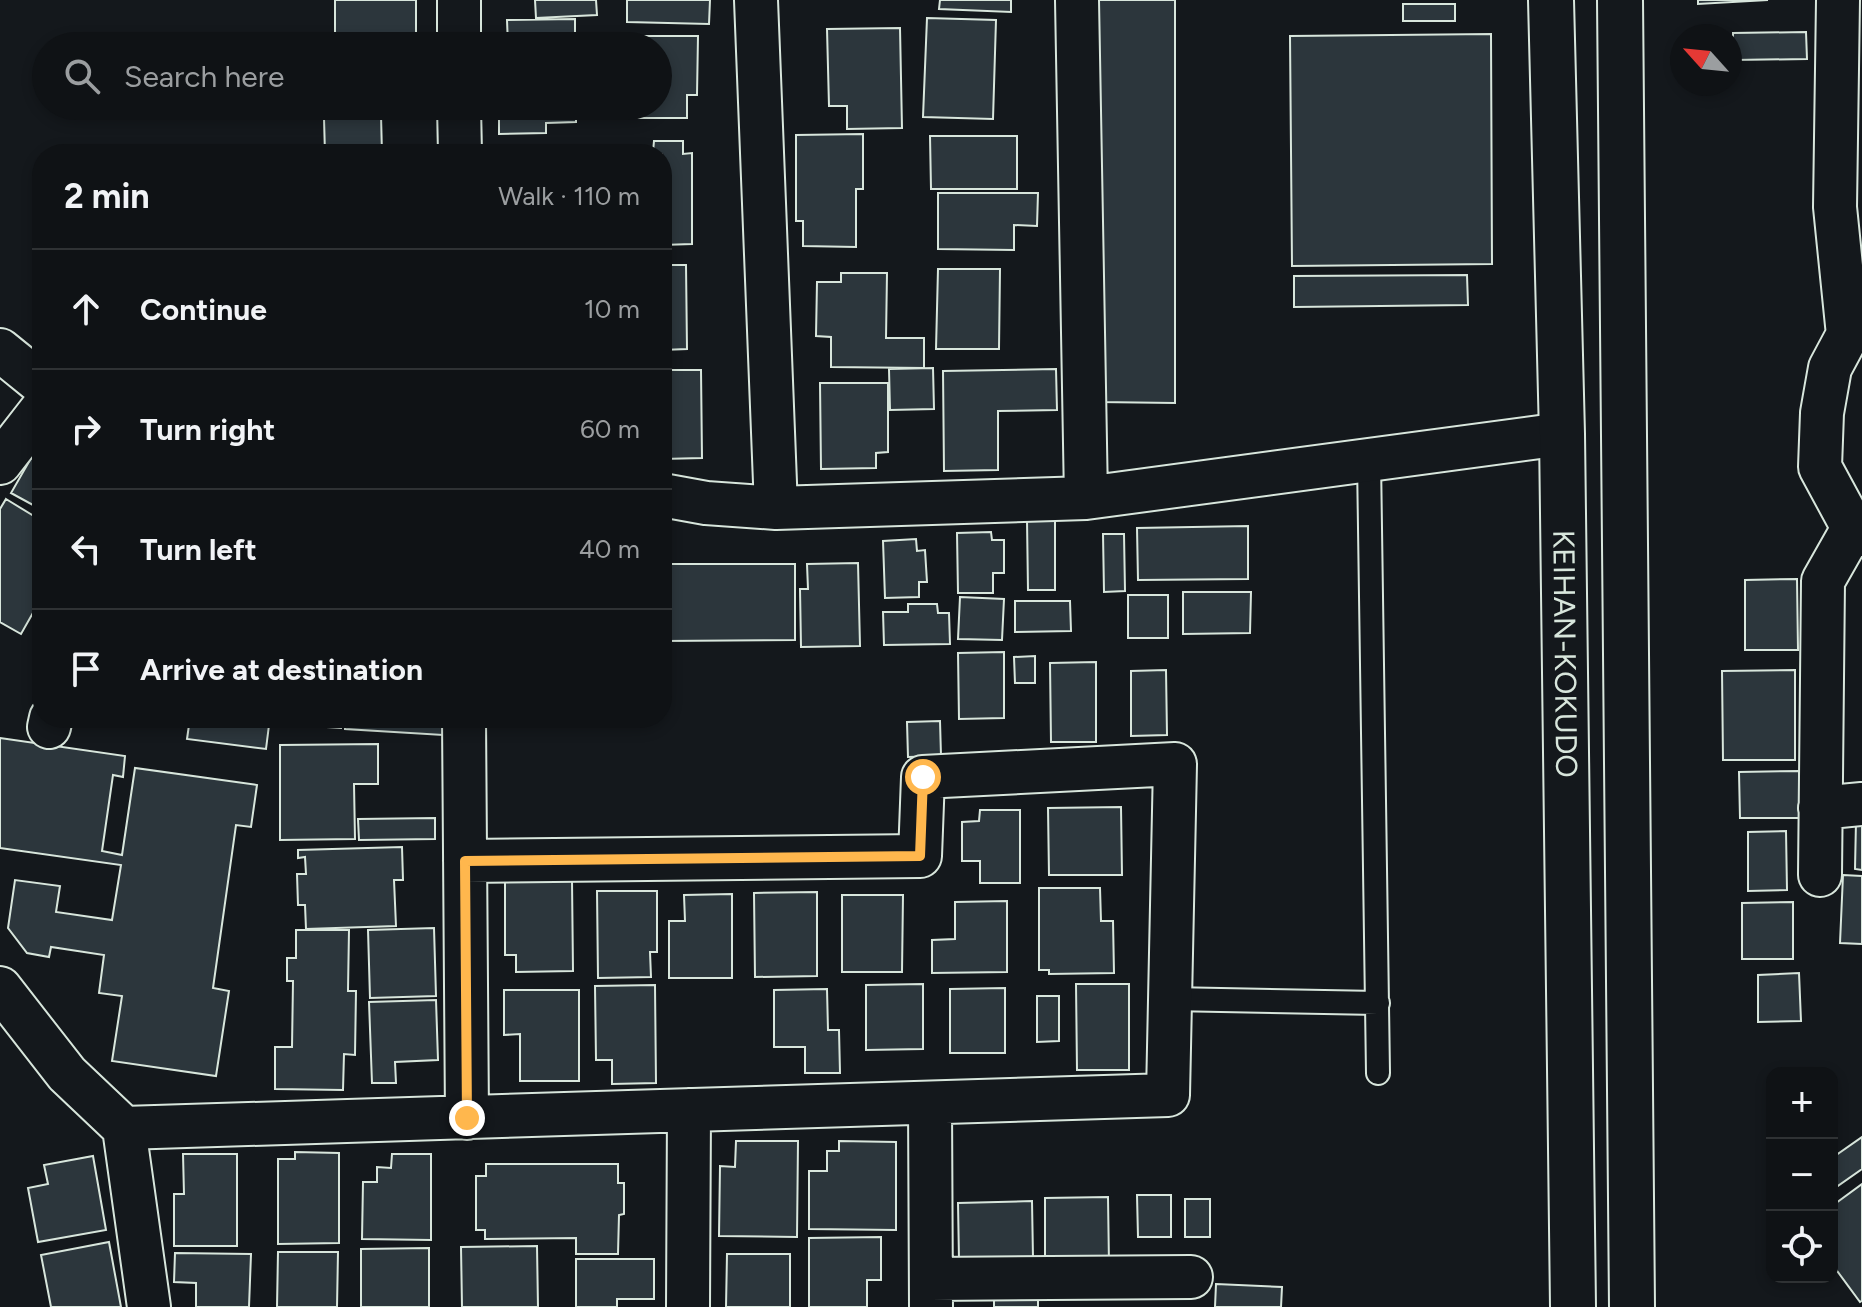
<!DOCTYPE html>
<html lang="en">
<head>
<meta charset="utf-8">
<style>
	body { margin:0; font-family:Figtree,sans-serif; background:#181b1e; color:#f1f3f6 }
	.controls { position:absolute; right:24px; bottom:24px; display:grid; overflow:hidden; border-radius:16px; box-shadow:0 4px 12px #0003 }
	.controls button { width:72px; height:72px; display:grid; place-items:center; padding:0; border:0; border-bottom:2px solid #2f3234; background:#0f1215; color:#f1f3f6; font:40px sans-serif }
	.compass { position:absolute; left:1670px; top:24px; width:72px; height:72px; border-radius:50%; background:#0f1215; box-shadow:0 4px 12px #0003; rotate:297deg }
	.stop { position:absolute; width:24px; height:24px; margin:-18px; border:6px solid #ffb74d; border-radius:50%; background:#fff }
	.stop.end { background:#ffb74d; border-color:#fff; box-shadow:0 2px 8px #0008 }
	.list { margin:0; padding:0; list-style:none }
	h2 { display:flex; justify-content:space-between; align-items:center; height:104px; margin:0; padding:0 32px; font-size:34px }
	h2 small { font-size:26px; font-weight:400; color:#9b9ea0 }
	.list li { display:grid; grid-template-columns:52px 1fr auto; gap:24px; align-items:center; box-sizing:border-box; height:120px; padding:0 32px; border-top:2px solid #2f3234 }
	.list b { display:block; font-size:30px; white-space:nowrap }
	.list em { font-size:26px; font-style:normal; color:#9b9ea0 }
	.icon { flex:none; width:44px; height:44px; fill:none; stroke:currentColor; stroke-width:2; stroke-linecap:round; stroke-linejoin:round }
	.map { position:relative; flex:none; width:1862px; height:1307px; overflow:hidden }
	.search { position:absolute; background:#0f1215; box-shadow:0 4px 12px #0003; left:32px; top:32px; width:640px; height:88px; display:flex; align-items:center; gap:20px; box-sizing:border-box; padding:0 28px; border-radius:44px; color:#9b9ea0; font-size:30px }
	.panel { position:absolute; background:#0f1215; box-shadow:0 4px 12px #0003; left:32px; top:144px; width:640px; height:584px; border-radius:32px }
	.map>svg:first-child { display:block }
</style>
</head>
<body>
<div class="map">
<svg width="1862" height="1307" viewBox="0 0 1862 1307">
	<rect width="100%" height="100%" fill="#14181c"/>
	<path fill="#2c363c" stroke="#d8e6dc" stroke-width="2" d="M335,0H416V46H335Z
		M535,0H596L597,15L536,18Z
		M627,0H710L709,24L627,22Z
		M940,0H1011V12L939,9Z
		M1099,0H1175V403L1098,402Z
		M1698,0H1768L1698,4Z
		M1403,4H1455V21H1403Z
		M927,18L996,20L993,119L923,117Z
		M575,19V46H508L507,20Z
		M900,28L902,128L847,129V106H829L827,29Z
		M1806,32L1807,59L1733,60V33Z
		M1491,34L1492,264L1292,266L1290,36Z
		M631,36H698L697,95H687V118H625V106H658V46H631Z
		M499,106H576V122L546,123V133L499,134Z
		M381,115L382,154H325L324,118Z
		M863,134V189H856V247L803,246V221H796V135Z
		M930,136H1017V189H931Z
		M654,141H683V154L692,153V244L662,245V154H621V151L653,152Z
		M938,193H1038L1037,226L1014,225V250L938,249Z
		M662,265H686L687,349L662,350Z
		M938,269H1000L999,349H936Z
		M841,273H887L886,338H924V368L831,367V337L816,336L817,282H841Z
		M1467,275L1468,305L1294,307V276Z
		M933,368L934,409L890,410L889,369Z
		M1056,369L1057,410L998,411V470L944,471L943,371Z
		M662,370H701L702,458L662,459Z
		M820,383H888V452L876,453V468L821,469Z
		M42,439V510L11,493Z
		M6,499L42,521V597L21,634L0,622V509Z
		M1027,520H1055V590H1028Z
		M1248,526V579L1138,580L1137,528Z
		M991,532L992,540H1004V573H993V593H958L957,533Z
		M1103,534H1124L1125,591L1104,592Z
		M916,539L917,551L925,550L927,582H919V597L885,598L883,541Z
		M858,563L860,646L801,647L800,589H808L807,564Z
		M662,564H795V640L662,641Z
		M1797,579L1798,650H1745V580Z
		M1183,592H1251L1250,633L1183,634Z
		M1128,595H1168V638H1128Z
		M960,597L1004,599L1002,640L958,639Z
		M1015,601H1070L1071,631L1015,632Z
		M908,604H937L938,613H949L950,644L884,645L883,612H908Z
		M1004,652V718L959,719L958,653Z
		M1035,656V683H1015L1014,657Z
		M1096,662V742H1051L1050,663Z
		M1166,670L1167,735L1131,736V671Z
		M1795,670V760H1723L1722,671Z
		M190,718H258L269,725L266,749L187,739Z
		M280,718H342L341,728L280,724Z
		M345,718H444L443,735L345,729Z
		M940,721L941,756L908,757L907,722Z
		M0,738L125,756L123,777L113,775L102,851L122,855L135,768L257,785L251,827L236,825L213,988L229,991L216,1076L112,1061L122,996L99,993L104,955L51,947L49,957L27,953L8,928L15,880L60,886L56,912L112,920L121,865L0,848Z
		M378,744V784H354L355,839L280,840V745Z
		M1799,771V818H1740L1739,772Z
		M1121,807L1122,875H1049L1048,808Z
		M980,810H1020V883H980V861H962V822L979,821Z
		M435,818V839L359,840L358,819Z
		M1856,821H1862V870L1855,869Z
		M1786,831L1787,890L1748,891V832Z
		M402,847L403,880H394L396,926L306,929L305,905H298L297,874H306L305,857L298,858V850Z
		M1843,875L1862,876V944L1840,943Z
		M572,880L573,971L516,972V955H505V881Z
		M1039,888H1100L1101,921H1113L1114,973L1049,974V970H1039Z
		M597,891H657V952H650L651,977L598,978Z
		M817,892V976L755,977L754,893Z
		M732,894V978H669V921H685L684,895Z
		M842,895H903L902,972H842Z
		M1007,901V972L932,973V940L955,939V902Z
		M1793,902V959H1742V903Z
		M434,928L436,996L370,998L368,930Z
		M296,930H349L348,991H356L355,1055L344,1054L343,1090L275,1089V1047H292L293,981H287V958H296Z
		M1799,973L1801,1021L1758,1022V975Z
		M923,984V1049L866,1050V985Z
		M1076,984H1129V1070H1077Z
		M655,985L656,1083L612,1084V1060H596L595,986Z
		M1005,988V1053H950V989Z
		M827,989L828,1030H839L840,1073H805V1047H774V990Z
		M504,990H579V1081H520V1034L504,1035Z
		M1037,996H1059V1041L1037,1042Z
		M436,1000L438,1060L395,1062L396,1083H372L369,1002Z
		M1862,1137V1169L1832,1190V1158Z
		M736,1141H798L797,1237L719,1236L720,1166L735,1167Z
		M839,1141L896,1142V1230L809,1229V1171H827V1151H839Z
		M295,1152L339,1153V1243L278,1244V1159H295Z
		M183,1154H237V1246H174V1194H184Z
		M392,1154H431V1240L362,1239L363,1182H377V1167L391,1168Z
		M93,1156L106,1230L38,1242L28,1188L48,1184L44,1165Z
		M486,1164H618V1183H624V1214L619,1215L618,1254H576V1238L485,1239V1230H476V1176H486Z
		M1862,1184V1301L1860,1302L1832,1264V1206Z
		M1137,1195H1171V1237H1138Z
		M1108,1197L1109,1265L1082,1266L1081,1257H1045V1198Z
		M1185,1199H1210V1237H1185Z
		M1032,1201L1033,1258L959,1260L958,1203Z
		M881,1237V1280H867V1307H809V1238Z
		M109,1242L121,1307H51L41,1255Z
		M537,1246L538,1307H462L461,1247Z
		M429,1248V1307H361V1249Z
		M278,1252H338L337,1307H277Z
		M175,1253L251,1254L249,1307H196V1283L174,1282Z
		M727,1254H790V1307H726Z
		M576,1259H654V1299H617V1307H576Z
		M1216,1284L1282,1287L1281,1307H1215Z
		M994,1294H1038V1307H994Z"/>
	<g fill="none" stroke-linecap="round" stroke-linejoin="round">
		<defs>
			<path id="lane" d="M1369,460L1378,1073
				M1170,999L1378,1003"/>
			<path id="street" d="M459,0V46
				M756,0L776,508
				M1077,0L1086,498
				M1838,0L1835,207L1848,335
				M459,106L460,154
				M1861,310L1830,368L1822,413L1820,467L1853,528L1862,535
				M0,350L42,384
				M0,463L42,409
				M662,495L706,503L776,508L1086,498L1562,434
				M464,718L467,1118
				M49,727L51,718
				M1820,808L1862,804
				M1820,875L1823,581L1853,528
				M0,988L67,1074L124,1128L149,1307
				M930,1103L931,1306
				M124,1128L1168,1095L1175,764L923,777L920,856L465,861
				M931,1279L1191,1277
				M688,1307L689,1110"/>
			<g id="highway">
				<path id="s1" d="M1551,0L1562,434L1573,1307"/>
				<path d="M1620,0L1632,1307"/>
			</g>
		</defs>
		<use href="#lane" stroke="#d8e6dc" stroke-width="26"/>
		<use href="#street" stroke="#d8e6dc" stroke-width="46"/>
		<use href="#highway" stroke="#d8e6dc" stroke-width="48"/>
		<use href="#lane" stroke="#14181c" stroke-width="22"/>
		<use href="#street" stroke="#14181c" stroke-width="42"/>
		<use href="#highway" stroke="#14181c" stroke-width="44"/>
	</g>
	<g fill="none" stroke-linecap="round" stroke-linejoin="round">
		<path stroke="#ffb74d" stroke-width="10" d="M467,1118L465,861L920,856L923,777"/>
	</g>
	<g text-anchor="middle" stroke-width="6" stroke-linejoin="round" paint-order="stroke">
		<g font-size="30" fill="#d8e6dc" stroke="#14181c">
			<text dy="10" stroke="none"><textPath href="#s1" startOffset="654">KEIHAN-KOKUDO</textPath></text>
		</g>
	</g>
</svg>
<div class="controls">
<button>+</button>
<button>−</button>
<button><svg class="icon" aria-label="locate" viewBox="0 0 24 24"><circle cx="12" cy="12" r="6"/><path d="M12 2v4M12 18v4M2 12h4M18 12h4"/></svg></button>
</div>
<svg class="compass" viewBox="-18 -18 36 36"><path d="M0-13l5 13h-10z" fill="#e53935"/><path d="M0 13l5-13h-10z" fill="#9b9ea0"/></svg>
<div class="stop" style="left:923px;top:777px"></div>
<div class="stop end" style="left:467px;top:1118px"></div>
<div class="search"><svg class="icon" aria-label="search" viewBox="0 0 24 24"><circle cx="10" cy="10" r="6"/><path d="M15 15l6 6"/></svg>Search here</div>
<section class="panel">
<h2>2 min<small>Walk · 110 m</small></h2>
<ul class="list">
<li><svg class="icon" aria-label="ahead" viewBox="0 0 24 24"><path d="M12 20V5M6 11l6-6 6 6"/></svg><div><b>Continue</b></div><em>10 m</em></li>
<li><svg class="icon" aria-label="right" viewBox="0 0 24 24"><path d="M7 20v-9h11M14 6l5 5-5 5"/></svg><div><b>Turn right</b></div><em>60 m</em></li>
<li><svg class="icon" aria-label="left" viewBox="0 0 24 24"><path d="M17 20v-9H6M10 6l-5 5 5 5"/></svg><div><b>Turn left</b></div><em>40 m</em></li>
<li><svg class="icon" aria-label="arrive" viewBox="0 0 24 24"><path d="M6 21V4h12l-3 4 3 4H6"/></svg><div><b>Arrive at destination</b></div></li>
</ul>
</section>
</div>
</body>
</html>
